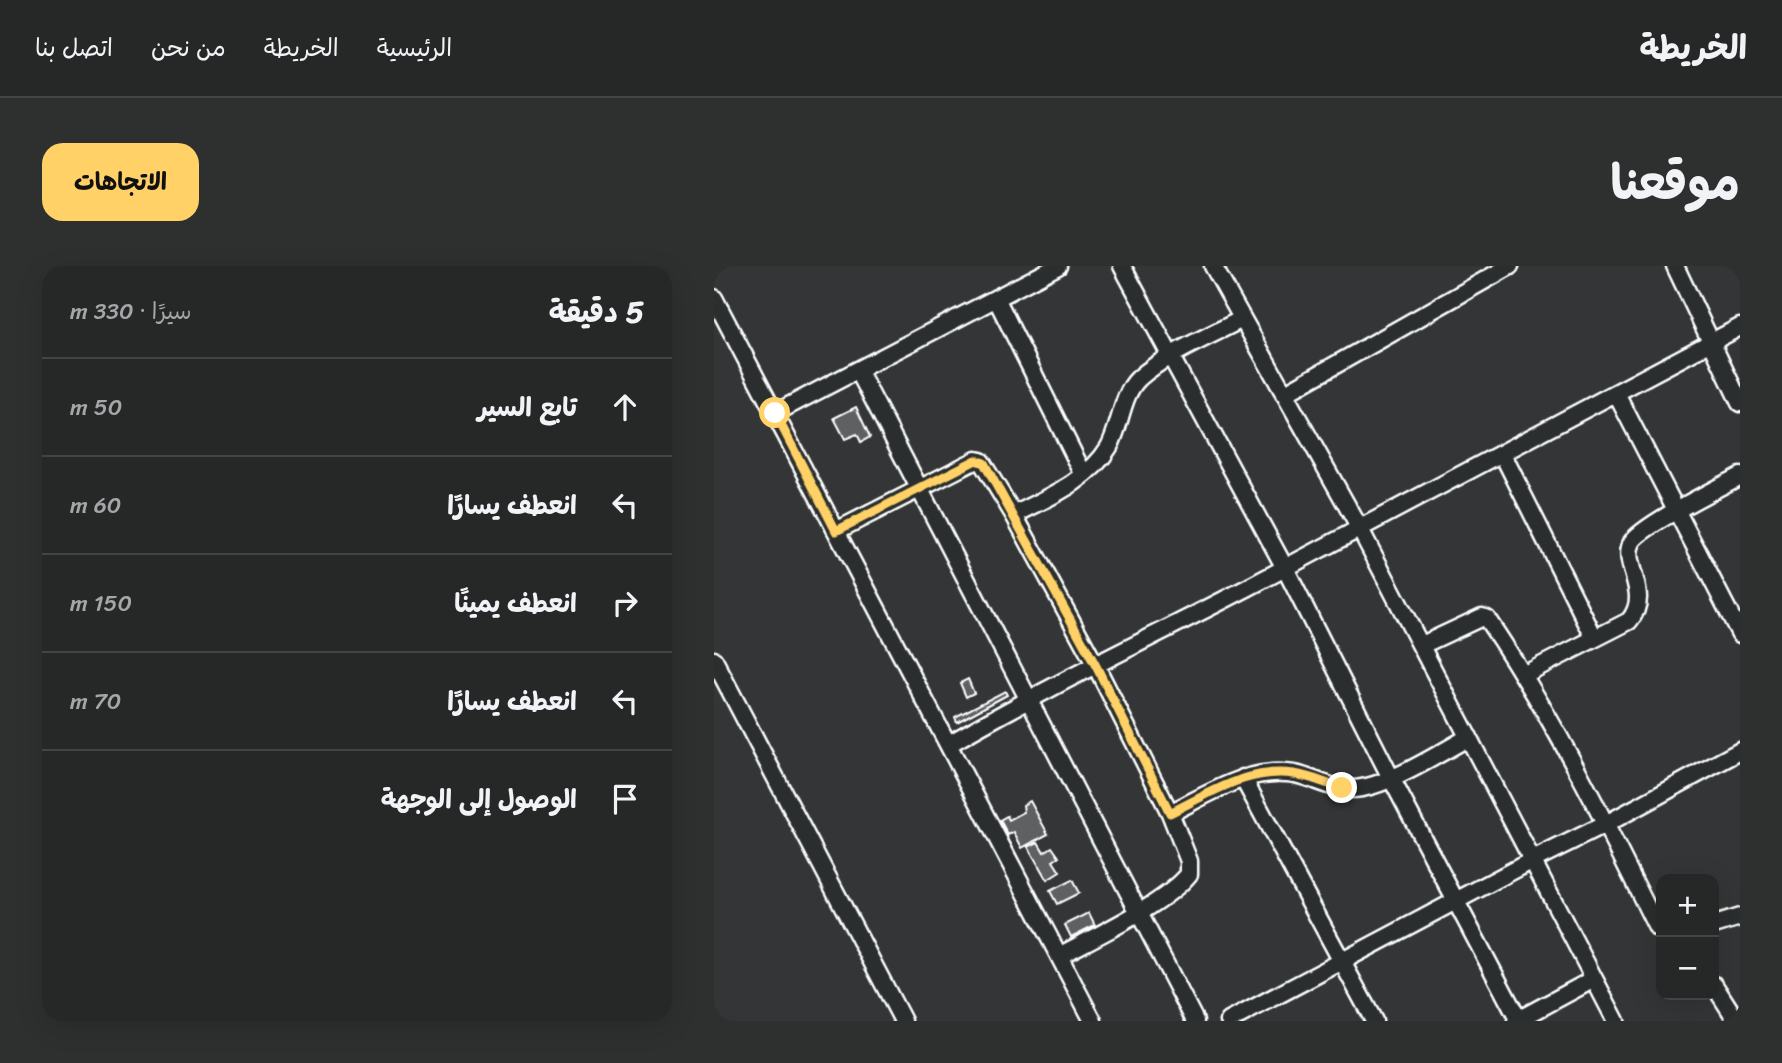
<!DOCTYPE html>
<html lang="ar">
<head>
<meta charset="utf-8">
<style>
	body { margin:0; font-family:Sriracha,"Playpen Sans Arabic",sans-serif; background:#2e3030; color:#f1f3f6; direction:rtl }
	.controls { position:absolute; right:21px; bottom:21px; display:grid; overflow:hidden; border-radius:14px; box-shadow:0 7px 28px #0002 }
	.controls button { width:63px; height:63px; display:grid; place-items:center; padding:0; border:0; border-bottom:2px solid #424445; background:#262828; color:#f1f3f6; font:35px sans-serif }
	.stop { position:absolute; width:21px; height:21px; margin:-16px; border:5px solid #ffd166; border-radius:50%; background:#fff }
	.stop.end { background:#ffd166; border-color:#fff; box-shadow:0 2px 7px #0008 }
	.list { margin:0; padding:0; list-style:none }
	h2 { display:flex; justify-content:space-between; align-items:center; height:91px; margin:0; padding:0 28px; font-size:30px }
	h2 small { font-size:23px; font-weight:400; color:#a4a6a8 }
	.list li { display:grid; grid-template-columns:46px 1fr auto; gap:21px; align-items:center; box-sizing:border-box; height:98px; padding:0 28px; border-top:2px solid #424445 }
	.list b { display:block; font-size:26px; white-space:nowrap }
	.list em { font-size:23px; font-style:normal; color:#a4a6a8 }
	.icon { flex:none; width:38px; height:38px; fill:none; stroke:currentColor; stroke-width:2; stroke-linecap:round; stroke-linejoin:round }
	.map { position:relative; flex:none; width:1026px; height:755px; overflow:hidden; direction:ltr; border-radius:21px }
	header { display:flex; align-items:center; gap:42px; box-sizing:border-box; height:98px; padding:0 35px; background:#262828; border-bottom:2px solid #424445 }
	header strong { font-size:33px }
	nav { display:flex; gap:38px; margin-inline-start:auto; font-size:24px }
	.intro { display:flex; align-items:center; justify-content:space-between; box-sizing:border-box; height:168px; padding:0 42px }
	h1 { margin:0; font-size:49px }
	.button { padding:18px 32px; border-radius:21px; background:#ffd166; color:#111; font-size:24px; font-weight:700 }
	main { display:flex; gap:42px; padding:0 42px }
	aside { flex:1; background:#262828; border-radius:21px; box-shadow:0 7px 28px #0002 }
	.map>svg:first-child { display:block }
</style>
</head>
<body>
<header>
<strong>الخريطة</strong>
<nav><a>الرئيسية</a><a>الخريطة</a><a>من نحن</a><a>اتصل بنا</a></nav>
</header>
<div class="intro"><h1>موقعنا</h1><a class="button">الاتجاهات</a></div>
<main>
<div class="map">
<svg width="1026" height="755" viewBox="0 0 1026 755">
	<rect width="100%" height="100%" fill="#333536"/>
	<filter id="ink" filterUnits="userSpaceOnUse"><feTurbulence type="fractalNoise" baseFrequency=".0143" numOctaves="2"/><feDisplacementMap in="SourceGraphic" scale="14" xChannelSelector="R" yChannelSelector="G"/><feConvolveMatrix kernelMatrix="1 2 1 2 8 2 1 2 1" color-interpolation-filters="sRGB"/></filter>
	<g filter="url(#ink)">
		<path fill="#5f6162" stroke="#fff" stroke-width="2" d="M142,141L156,171L147,176L143,168L131,173L120,152Z
			M254,413L260,427L252,431L246,417Z
			M291,425L293,429L243,456L241,451Z
			M316,535L334,568L308,582L300,566L294,569L286,554L293,550L295,554L310,546L309,539Z
			M324,576L330,586L338,581L345,591L339,595L346,606L333,614L314,581Z
			M358,614L365,627L343,638L336,625Z
			M375,647L381,659L357,671L351,659Z"/>
		<g fill="none" stroke-linecap="round" stroke-linejoin="round">
			<defs>
				<path id="minor" d="M408,0L571,302L677,512L805,755
					M499,0L646,263L902,755
					M961,0L1026,137
					M0,32L379,755
					M282,32L370,209
					M144,104L481,755
					M570,128L796,0
					M903,129L1026,368
					M61,147L344,0
					M789,189L880,371
					M300,249C333,232 375,215 395,181C407,160 407,129 425,112C452,88 496,70 528,53
					M122,265L262,194L267,195L300,249L382,400L456,547L475,595V608C451,638 382,670 345,690
					M708,379L768,351L773,353C839,450 891,556 943,662L947,665
					M0,394L189,755
					M811,408L915,355C939,327 906,299 918,276C927,260 1006,221 1026,210
					M235,478C333,421 435,373 535,321C699,235 863,149 1026,61
					M529,512L660,755
					M456,547C495,528 536,500 581,508C600,512 618,524 638,523C670,523 726,487 755,471
					M1000,659L1026,651
					M1000,719L1023,755
					M515,755L819,594L892,558L1026,485
					M802,755L880,713"/>
			</defs>
			<use href="#minor" stroke="#fff" stroke-width="21"/>
			<use href="#minor" stroke="#2a2d2e" stroke-width="16"/>
		</g>
	</g>
	<g fill="none" stroke-linecap="round" stroke-linejoin="round" filter="url(#ink)">
		<path stroke="#ffd166" stroke-width="9" d="M61,147L122,265L262,194L270,197L382,400L456,547C495,528 535,501 580,508C596,510 612,518 628,522"/>
	</g>
</svg>
<div class="controls">
<button>+</button>
<button>−</button>
</div>
<div class="stop" style="left:61px;top:147px"></div>
<div class="stop end" style="left:628px;top:522px"></div>
</div>
<aside>
<h2>5 دقيقة<small>سيرًا · 330 m</small></h2>
<ul class="list">
<li><svg class="icon" aria-label="ahead" viewBox="0 0 24 24"><path d="M12 20V5M6 11l6-6 6 6"/></svg><div><b>تابع السير</b></div><em>50 m</em></li>
<li><svg class="icon" aria-label="left" viewBox="0 0 24 24"><path d="M17 20v-9H6M10 6l-5 5 5 5"/></svg><div><b>انعطف يسارًا</b></div><em>60 m</em></li>
<li><svg class="icon" aria-label="right" viewBox="0 0 24 24"><path d="M7 20v-9h11M14 6l5 5-5 5"/></svg><div><b>انعطف يمينًا</b></div><em>150 m</em></li>
<li><svg class="icon" aria-label="left" viewBox="0 0 24 24"><path d="M17 20v-9H6M10 6l-5 5 5 5"/></svg><div><b>انعطف يسارًا</b></div><em>70 m</em></li>
<li><svg class="icon" aria-label="arrive" viewBox="0 0 24 24"><path d="M6 21V4h12l-3 4 3 4H6"/></svg><div><b>الوصول إلى الوجهة</b></div></li>
</ul>
</aside>
</main>
</body>
</html>
